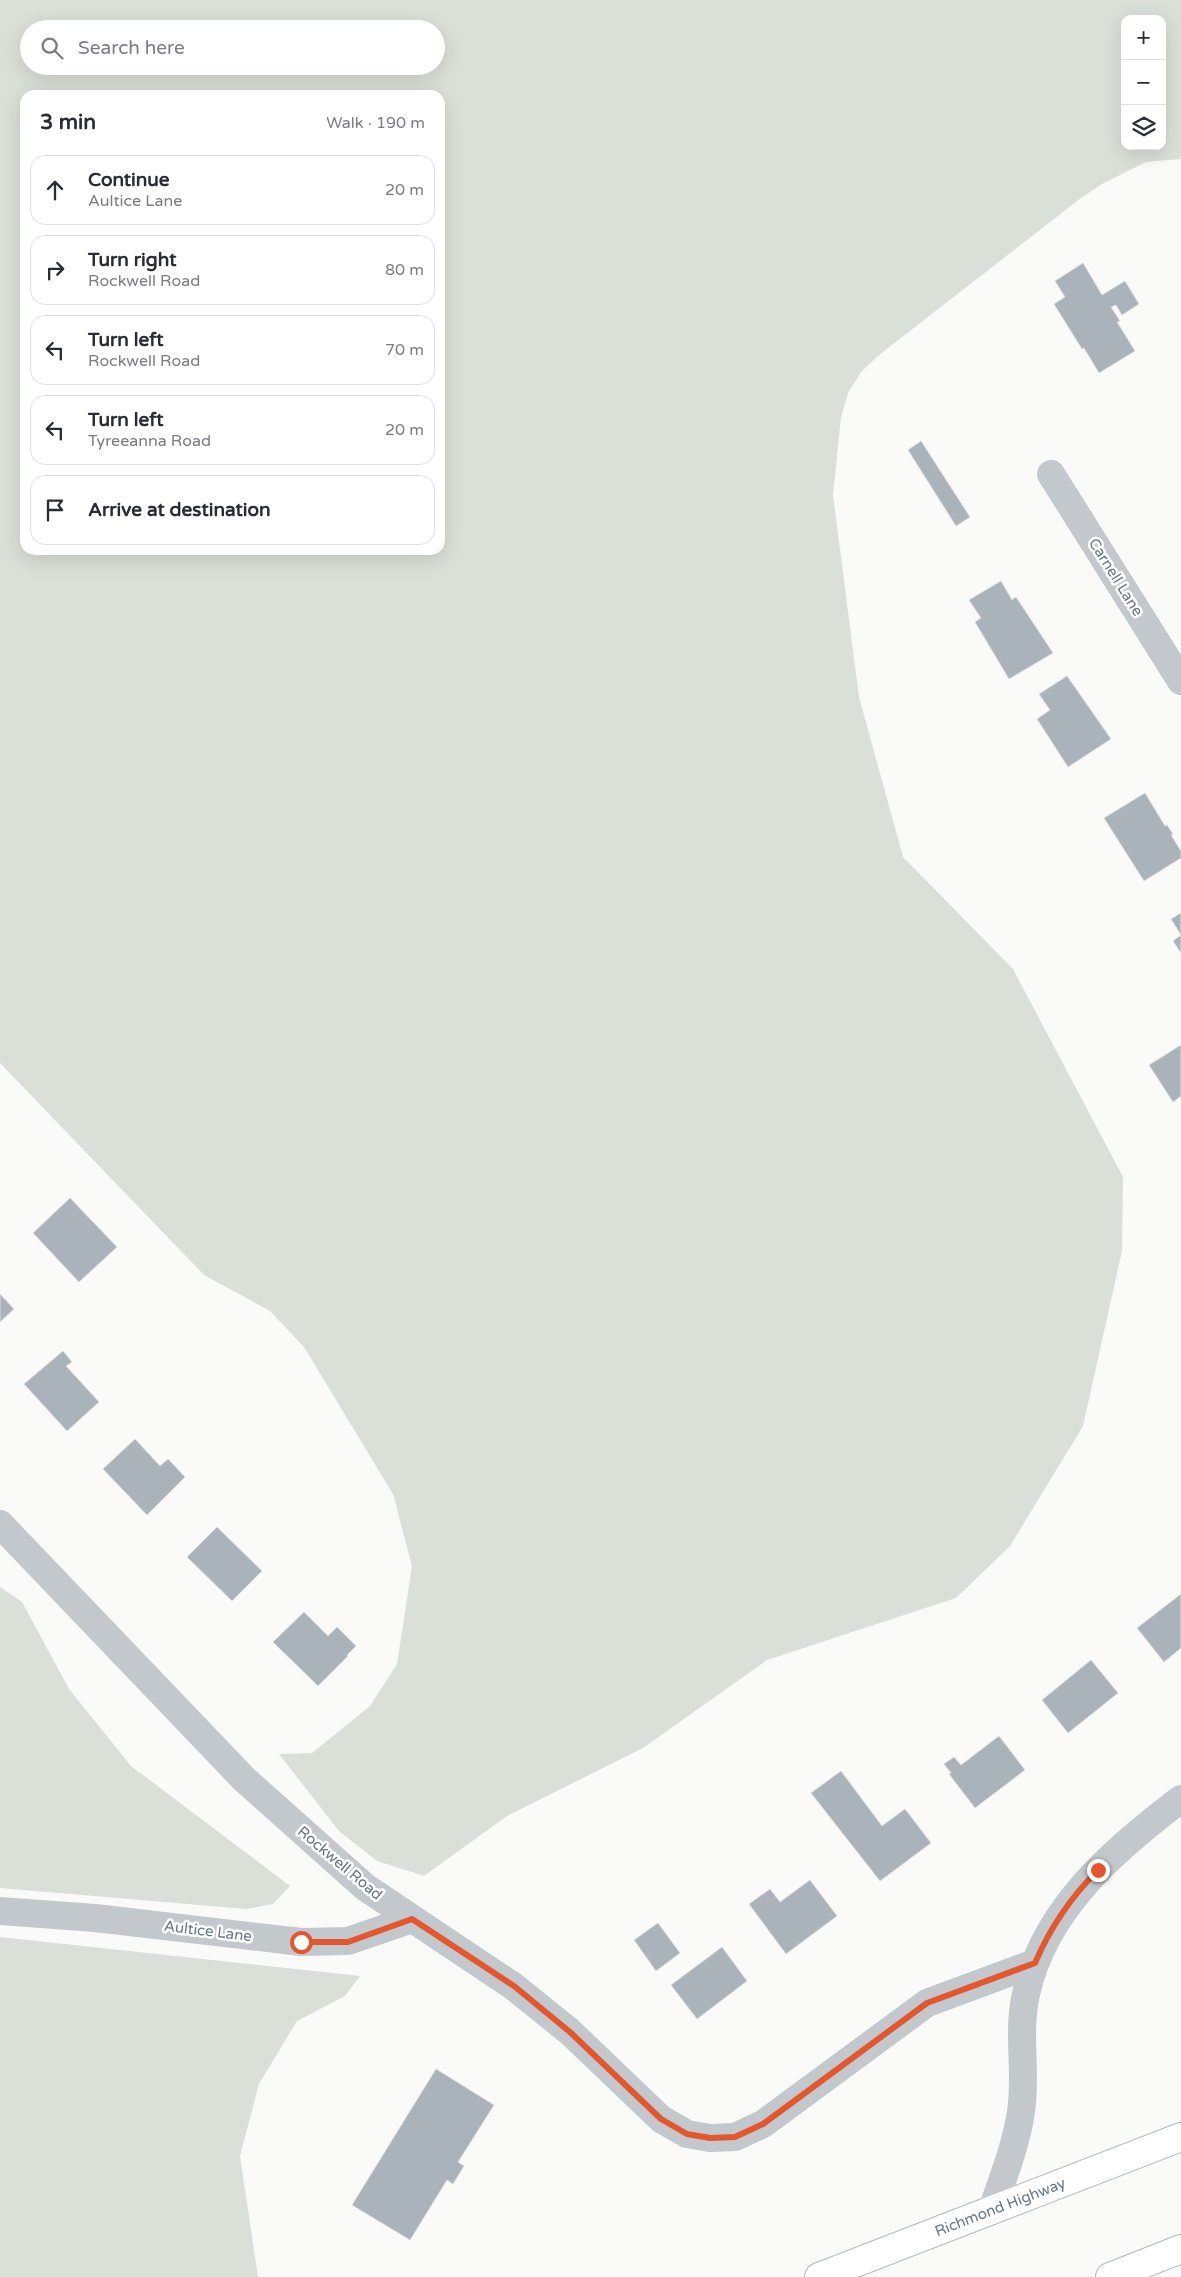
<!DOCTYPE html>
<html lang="en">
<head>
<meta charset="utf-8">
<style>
	body { margin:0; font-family:"Varela Round",sans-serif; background:#f7f7f7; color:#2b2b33 }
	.controls { position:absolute; right:15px; top:15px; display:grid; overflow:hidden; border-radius:10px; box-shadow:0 5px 20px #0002 }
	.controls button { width:45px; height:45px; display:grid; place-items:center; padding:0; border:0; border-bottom:1px solid #e1e1e2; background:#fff; color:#2b2b33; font:25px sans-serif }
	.stop { position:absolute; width:15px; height:15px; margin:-11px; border:4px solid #e4572e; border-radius:50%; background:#fff }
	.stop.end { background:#e4572e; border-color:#fff; box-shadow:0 1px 5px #0008 }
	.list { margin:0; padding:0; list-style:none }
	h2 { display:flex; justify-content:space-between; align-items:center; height:65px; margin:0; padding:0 20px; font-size:21px }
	h2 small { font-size:16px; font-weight:400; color:#7c7c81 }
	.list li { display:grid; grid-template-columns:32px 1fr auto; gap:15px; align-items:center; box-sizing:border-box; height:70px; margin:0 10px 10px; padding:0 10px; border:1px solid #e1e1e2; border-radius:15px }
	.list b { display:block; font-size:19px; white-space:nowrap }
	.list p { margin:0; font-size:16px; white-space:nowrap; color:#7c7c81 }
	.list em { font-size:16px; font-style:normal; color:#7c7c81 }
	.icon { flex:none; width:28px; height:28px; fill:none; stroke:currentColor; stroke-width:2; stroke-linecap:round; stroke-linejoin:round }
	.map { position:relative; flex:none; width:1181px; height:2277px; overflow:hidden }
	.search { position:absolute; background:#fff; box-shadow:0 5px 20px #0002; left:20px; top:20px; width:425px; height:55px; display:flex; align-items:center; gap:12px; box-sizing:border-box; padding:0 18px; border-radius:28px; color:#7c7c81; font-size:19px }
	.panel { position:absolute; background:#fff; box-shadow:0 5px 20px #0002; left:20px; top:90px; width:425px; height:465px; border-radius:15px }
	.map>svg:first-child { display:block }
</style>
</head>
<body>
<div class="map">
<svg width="1181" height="2277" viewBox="0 0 1181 2277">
	<rect width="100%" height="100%" fill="#fafaf8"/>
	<path fill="#dadfd7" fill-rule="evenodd" d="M0,0H1181V159L1146,162L1102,184L1081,198L879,355L861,372L848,393L841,417L833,495L859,697L903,857L1013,969L1123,1177L1122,1251L1083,1426L1010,1546L956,1598L767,1660L643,1748L507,1816L424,1876L377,1861L339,1831L279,1754L312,1753L370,1706L397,1664L412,1566L393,1494L304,1347L270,1311L204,1275L0,1063ZM1125,19H1162V146H1125ZM29,29H436V66H29ZM25,95H440V550H25Z
		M0,1587L22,1602L69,1689L131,1766L290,1886L273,1904L246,1909L0,1888Z
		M0,1937L360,1976L345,1996L297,2021L259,2084L240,2156L258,2277H0Z"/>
	<path fill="#aab3b9" stroke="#dcdcda" d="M1083,263L1102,295L1125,281L1139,304L1122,315L1116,305L1111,307L1120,321L1117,322L1135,351L1099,373L1084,348L1082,349L1054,304L1065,297L1055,281Z
		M921,441L970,517L956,526L908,450Z
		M1001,581L1012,600L1016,597L1053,653L1009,679L975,622L981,618L969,600Z
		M1067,676L1111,739L1068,767L1037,719L1050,710L1039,694Z
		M1145,793L1165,826L1167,825L1173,834L1171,835L1181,851V858L1144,881L1104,818Z
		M1181,913V935L1171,919Z
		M1181,935V953L1173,941Z
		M1181,1045V1096L1173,1102L1149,1065Z
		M70,1198L117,1247L79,1282L33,1233Z
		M0,1294L14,1309L0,1322Z
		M63,1351L72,1362L66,1366L99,1402L67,1431L24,1384Z
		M135,1439L160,1466L168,1459L185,1477L147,1515L103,1469Z
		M217,1527L262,1571L232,1601L187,1557Z
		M1181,1594V1648L1164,1662L1137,1628Z
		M304,1612L328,1636L337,1627L356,1646L347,1655L348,1656L318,1686L273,1642Z
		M1091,1660L1118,1693L1068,1733L1042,1700Z
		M999,1736L1025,1770L975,1808L949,1774L951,1773L944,1764L954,1757L961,1765Z
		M841,1771L882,1826L905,1809L931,1843L880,1881L811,1793Z
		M810,1880L837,1916L786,1954L749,1904L770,1889L780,1902Z
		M658,1923L680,1953L656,1971L634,1940Z
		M722,1947L747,1981L697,2019L671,1985Z
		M436,2069L494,2105L458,2162L464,2166L453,2184L447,2180L410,2240L352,2205Z"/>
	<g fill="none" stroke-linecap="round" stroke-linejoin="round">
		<defs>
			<path id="trunk" d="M992,2210L1181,2137
				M1110,2277L1181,2249"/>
			<path id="motorway" d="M819,2277L992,2210"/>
		</defs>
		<use href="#trunk" stroke="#b4b9bd" stroke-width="30"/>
		<use href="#motorway" stroke="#b4b9bd" stroke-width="30"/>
		<path stroke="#c3c8cc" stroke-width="28" d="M1051,474L1181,681
			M0,1524L244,1779L365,1887L513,1986L570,2032L661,2119L687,2134L710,2138L735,2137L763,2124L927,2003L1035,1963
			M0,1911L95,1918L301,1942L348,1941L412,1919
			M992,2210C1003,2178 1016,2145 1021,2112C1027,2073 1017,2033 1026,1994C1044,1909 1115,1849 1181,1799"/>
		<use href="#trunk" stroke="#fff" stroke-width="28"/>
		<use href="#motorway" stroke="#fff" stroke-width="28"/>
	</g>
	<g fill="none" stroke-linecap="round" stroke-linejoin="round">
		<path stroke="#e4572e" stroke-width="6" d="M301,1942H348L412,1919L514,1986L570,2032L661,2119L687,2134L710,2138L735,2137L763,2124L927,2003L1035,1963C1050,1928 1071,1897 1098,1870"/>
	</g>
	<g text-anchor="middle" stroke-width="5" stroke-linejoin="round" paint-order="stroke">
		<g font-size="15" fill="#657683" stroke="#fff">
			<text transform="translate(1116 577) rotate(58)" y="5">Carnell Lane</text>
			<text transform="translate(340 1863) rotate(40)" y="5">Rockwell Road</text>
			<text transform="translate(208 1931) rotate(7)" y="5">Aultice Lane</text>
			<text transform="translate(1000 2207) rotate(-21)" y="5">Richmond Highway</text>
		</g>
	</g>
</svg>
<div class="controls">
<button>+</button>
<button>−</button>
<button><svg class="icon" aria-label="layers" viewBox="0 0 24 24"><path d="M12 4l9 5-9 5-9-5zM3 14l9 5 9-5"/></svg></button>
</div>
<div class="stop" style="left:301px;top:1942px"></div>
<div class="stop end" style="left:1098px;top:1870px"></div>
<div class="search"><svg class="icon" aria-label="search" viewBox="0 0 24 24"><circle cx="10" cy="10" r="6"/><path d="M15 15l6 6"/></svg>Search here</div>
<section class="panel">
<h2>3 min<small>Walk · 190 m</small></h2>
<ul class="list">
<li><svg class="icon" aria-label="ahead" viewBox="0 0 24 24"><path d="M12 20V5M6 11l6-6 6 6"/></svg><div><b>Continue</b><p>Aultice Lane</p></div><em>20 m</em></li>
<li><svg class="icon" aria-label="right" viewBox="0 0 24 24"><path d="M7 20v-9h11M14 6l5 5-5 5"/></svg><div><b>Turn right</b><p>Rockwell Road</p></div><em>80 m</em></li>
<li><svg class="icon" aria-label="left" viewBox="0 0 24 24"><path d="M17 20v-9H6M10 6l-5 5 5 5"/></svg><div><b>Turn left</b><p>Rockwell Road</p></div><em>70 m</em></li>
<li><svg class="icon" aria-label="left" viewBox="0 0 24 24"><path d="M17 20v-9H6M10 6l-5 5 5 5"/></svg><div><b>Turn left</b><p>Tyreeanna Road</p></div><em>20 m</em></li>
<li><svg class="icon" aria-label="arrive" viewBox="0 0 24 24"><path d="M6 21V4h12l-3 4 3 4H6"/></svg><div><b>Arrive at destination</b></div></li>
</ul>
</section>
</div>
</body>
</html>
